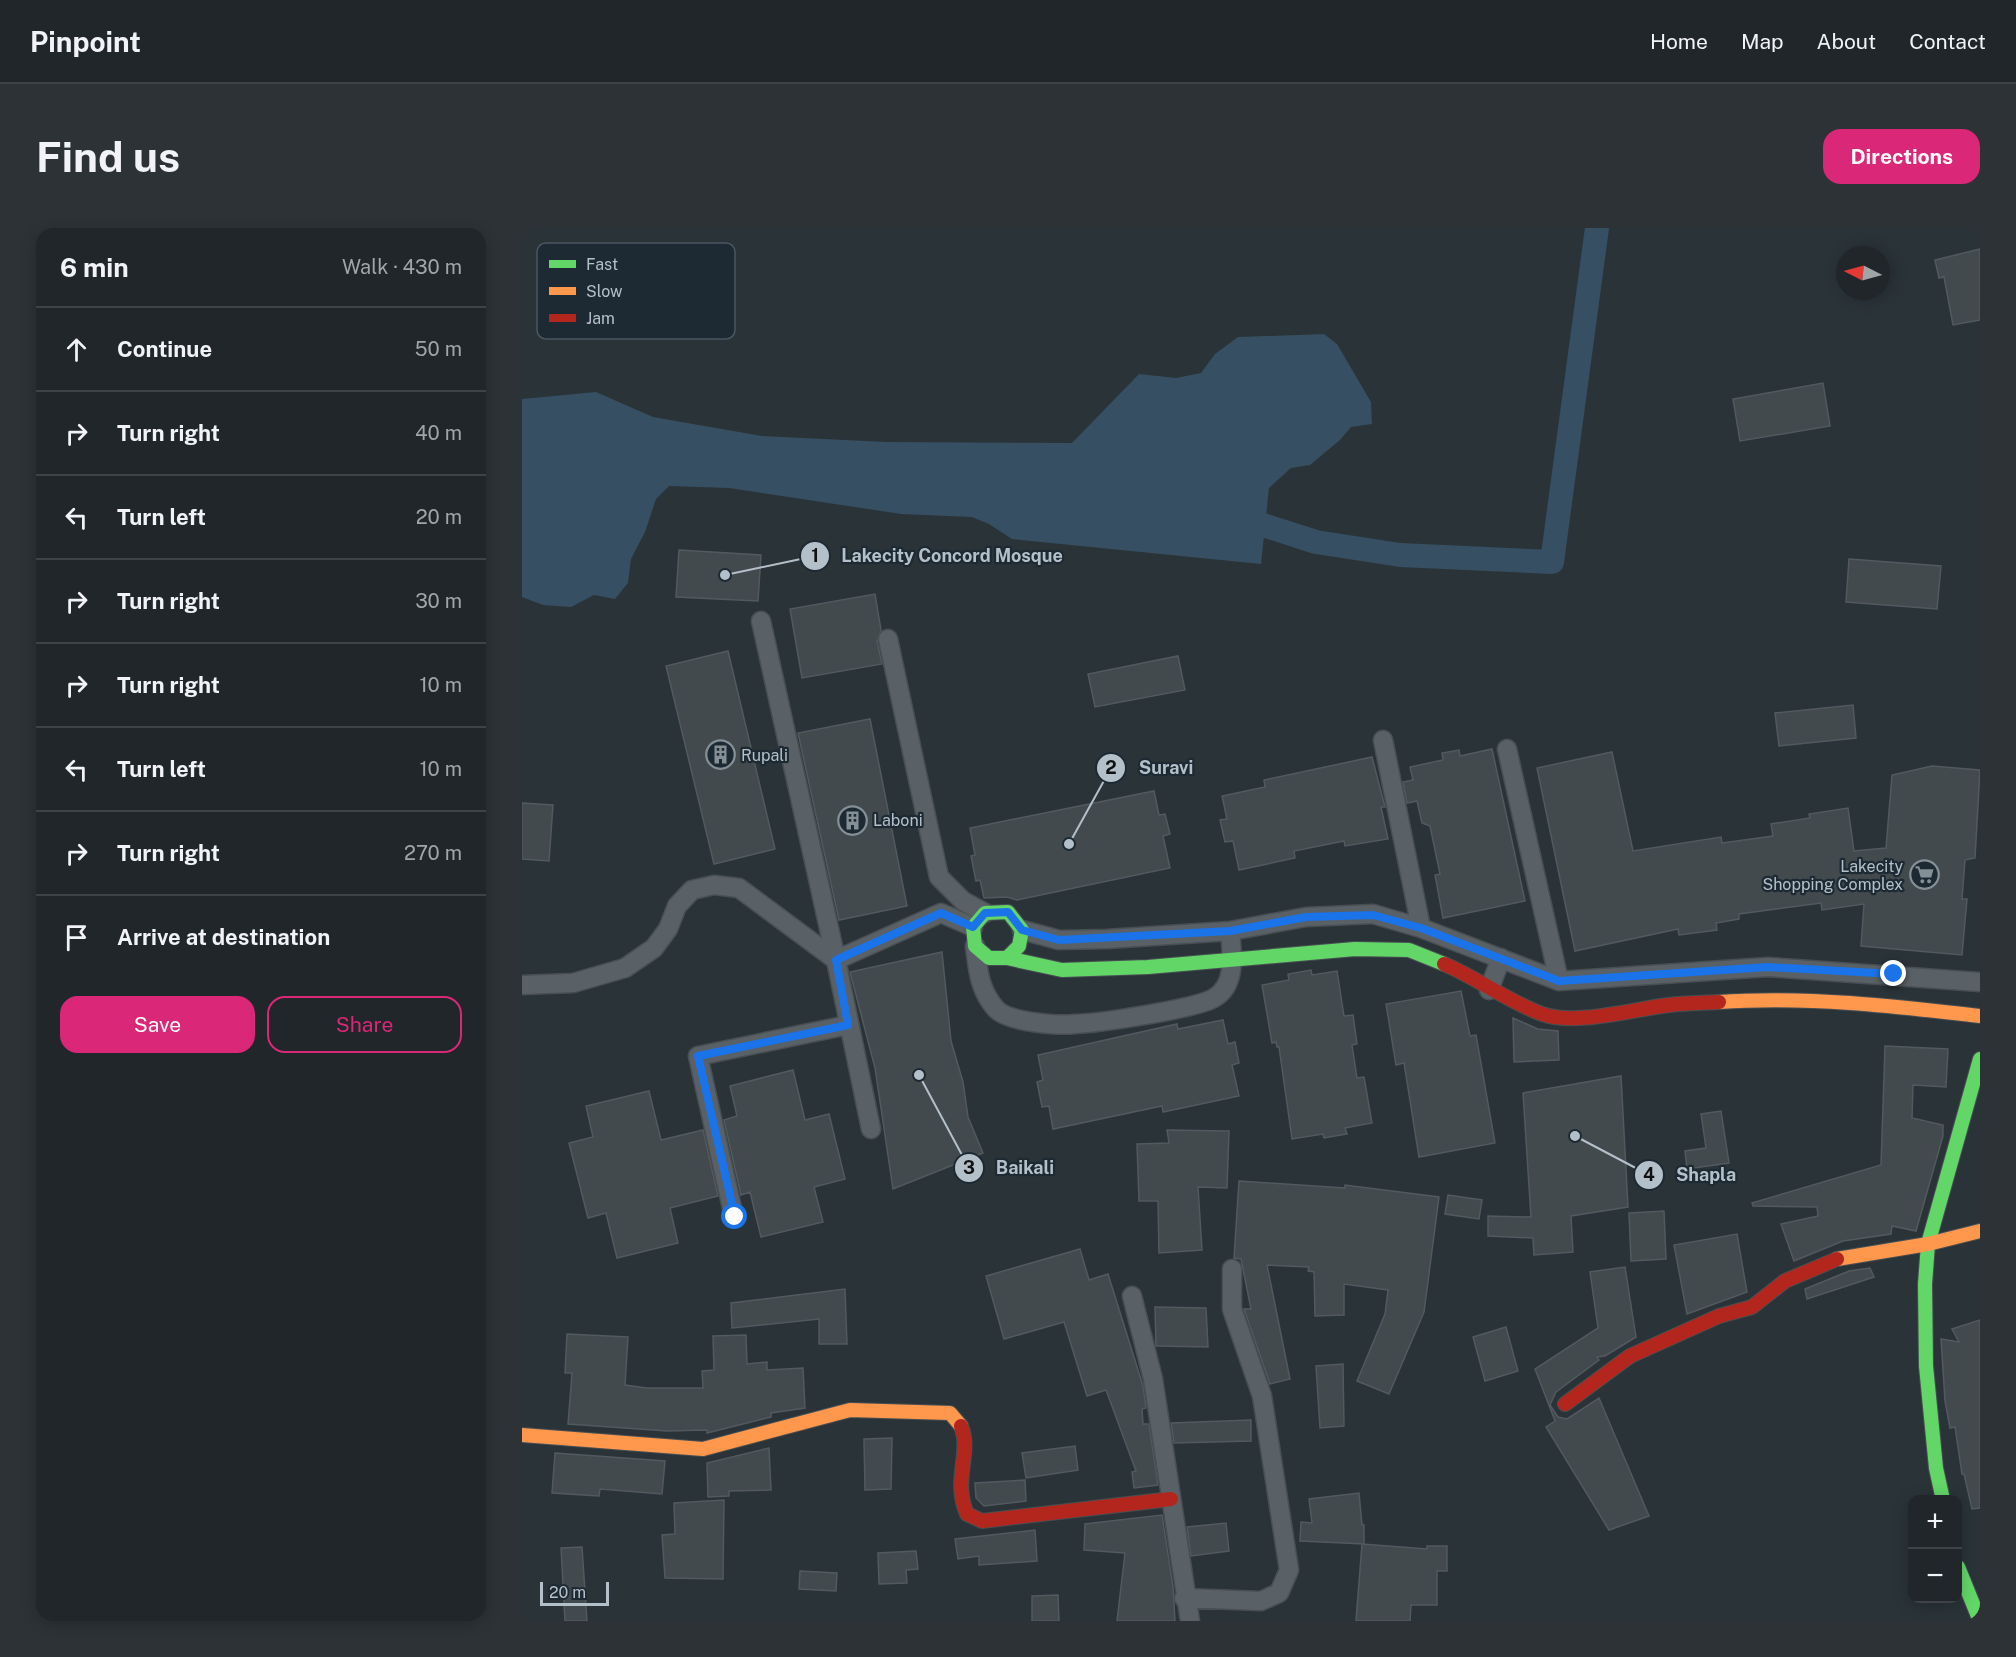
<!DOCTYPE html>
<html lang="en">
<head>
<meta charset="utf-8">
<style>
	body { margin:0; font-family:"Public Sans",sans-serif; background:#2d3236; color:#f1f3f6 }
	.controls { position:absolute; right:18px; bottom:18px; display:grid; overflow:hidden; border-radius:12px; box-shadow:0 3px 15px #0003 }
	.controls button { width:54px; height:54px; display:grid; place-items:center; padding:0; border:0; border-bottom:2px solid #3d4347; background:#20262a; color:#f1f3f6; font:30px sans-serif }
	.compass { position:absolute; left:1314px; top:18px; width:54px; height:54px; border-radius:50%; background:#20262a; box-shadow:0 3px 15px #0003; rotate:276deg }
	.scale { position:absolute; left:18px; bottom:15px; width:69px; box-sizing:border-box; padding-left:6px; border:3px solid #b4c0c9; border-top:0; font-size:16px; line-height:21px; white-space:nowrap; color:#b4c0c9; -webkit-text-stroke:4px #1d2a33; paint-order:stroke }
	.stop { position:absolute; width:18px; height:18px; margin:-14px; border:4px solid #1a73e8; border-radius:50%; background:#fff }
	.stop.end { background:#1a73e8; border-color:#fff; box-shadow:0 2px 6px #0008 }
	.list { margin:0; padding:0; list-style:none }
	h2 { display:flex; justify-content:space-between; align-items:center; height:78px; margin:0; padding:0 24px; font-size:26px }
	h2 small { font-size:20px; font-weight:400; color:#a2a5a8 }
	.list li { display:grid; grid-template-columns:39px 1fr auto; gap:18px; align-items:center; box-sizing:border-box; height:84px; padding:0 24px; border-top:2px solid #3d4347 }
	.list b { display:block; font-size:22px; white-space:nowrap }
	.list em { font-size:20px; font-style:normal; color:#a2a5a8 }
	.actions { display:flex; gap:12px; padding:18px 24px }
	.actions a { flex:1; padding:14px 0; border:2px solid #db2777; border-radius:18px; text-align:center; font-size:21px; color:#db2777 }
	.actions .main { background:#db2777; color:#fff }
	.icon { flex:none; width:33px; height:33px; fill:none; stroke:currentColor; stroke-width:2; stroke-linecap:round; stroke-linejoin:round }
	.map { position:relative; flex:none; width:1458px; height:1393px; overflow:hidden; border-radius:18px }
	header { display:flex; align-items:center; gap:36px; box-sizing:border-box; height:84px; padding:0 30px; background:#20262a; border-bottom:2px solid #3d4347 }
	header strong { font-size:28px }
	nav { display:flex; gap:33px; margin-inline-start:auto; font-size:21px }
	.intro { display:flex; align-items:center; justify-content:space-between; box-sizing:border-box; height:144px; padding:0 36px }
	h1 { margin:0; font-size:42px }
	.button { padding:15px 27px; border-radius:18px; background:#db2777; color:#fff; font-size:21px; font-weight:700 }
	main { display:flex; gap:36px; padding:0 36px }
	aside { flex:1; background:#20262a; border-radius:18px; box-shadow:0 3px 15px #0003 }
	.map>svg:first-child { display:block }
</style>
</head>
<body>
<header>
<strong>Pinpoint</strong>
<nav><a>Home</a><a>Map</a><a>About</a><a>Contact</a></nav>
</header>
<div class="intro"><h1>Find us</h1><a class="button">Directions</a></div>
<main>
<aside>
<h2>6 min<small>Walk · 430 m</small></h2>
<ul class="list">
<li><svg class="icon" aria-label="ahead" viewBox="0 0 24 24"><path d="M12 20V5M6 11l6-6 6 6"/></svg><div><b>Continue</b></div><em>50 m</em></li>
<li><svg class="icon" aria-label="right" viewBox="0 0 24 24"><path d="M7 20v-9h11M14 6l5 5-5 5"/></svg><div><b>Turn right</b></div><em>40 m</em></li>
<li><svg class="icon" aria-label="left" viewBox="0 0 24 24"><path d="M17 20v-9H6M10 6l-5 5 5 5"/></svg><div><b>Turn left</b></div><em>20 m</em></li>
<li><svg class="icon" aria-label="right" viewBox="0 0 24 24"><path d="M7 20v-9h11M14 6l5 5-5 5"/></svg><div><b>Turn right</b></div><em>30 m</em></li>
<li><svg class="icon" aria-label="right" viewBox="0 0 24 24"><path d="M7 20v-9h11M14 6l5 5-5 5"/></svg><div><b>Turn right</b></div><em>10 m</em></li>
<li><svg class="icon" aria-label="left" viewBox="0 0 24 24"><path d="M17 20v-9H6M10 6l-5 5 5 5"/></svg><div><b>Turn left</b></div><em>10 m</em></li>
<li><svg class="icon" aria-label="right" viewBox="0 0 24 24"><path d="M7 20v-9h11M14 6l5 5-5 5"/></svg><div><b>Turn right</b></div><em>270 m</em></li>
<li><svg class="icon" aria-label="arrive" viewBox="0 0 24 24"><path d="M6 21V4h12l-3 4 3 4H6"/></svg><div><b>Arrive at destination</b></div></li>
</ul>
<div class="actions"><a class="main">Save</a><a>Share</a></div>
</aside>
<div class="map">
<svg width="1458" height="1393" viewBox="0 0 1458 1393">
	<rect width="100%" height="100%" fill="#2a3338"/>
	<path fill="#374f62" d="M802,106L815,116L849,174L850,196L829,199L818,212L788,237L769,240L747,260L739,336L490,311L467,296L450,289L379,286L207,260L147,258L134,271L123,304L109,331L106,355L93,371L72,367L49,379L21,377L0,369V171L74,164L131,189L240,208L364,214L550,215L617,146L654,150L679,145L693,126L716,109Z"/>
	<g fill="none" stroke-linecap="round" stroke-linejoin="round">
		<path stroke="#374f62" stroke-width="24" d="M713,288L794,314L878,327L1030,334L1075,0"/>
	</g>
	<path fill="#424a4e" stroke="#525a5f" stroke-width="1.5" d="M1458,21V92L1431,97L1422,49L1417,50L1413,32Z
		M1301,155L1308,198L1218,213L1211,171Z
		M157,322L239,327L236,373L154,369Z
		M1327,331L1419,338L1415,381L1324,374Z
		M353,366L359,402L355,413L360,436L280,450L268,381Z
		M206,423L253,621L192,636L144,438Z
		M656,428L663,462L573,479L566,446Z
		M1331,477L1334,510L1257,518L1253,485Z
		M348,491L385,678L317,692L276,505Z
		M970,521L1003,673L921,690L913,647L918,646L908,598L900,595L895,573L885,575L881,554L891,552L888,539L921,532L920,525L937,522L938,528Z
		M1090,524L1111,623L1199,609L1200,615L1251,608L1249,596L1288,590L1287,586L1326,580L1332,623L1364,620L1370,547L1410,538L1458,542L1453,630L1443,632L1440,671H1445L1440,727L1339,718L1342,676L1300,682L1299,675L1217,686V691L1194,695L1195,702L1157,707L1156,701L1053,723L1015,540Z
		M850,529L863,579H859L866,611L823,618L822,613L772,623L773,630L717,642L711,613L703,614L698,592L705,591L700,568L743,559L742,552Z
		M632,563L637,587L643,586L648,606L641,608L648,640L495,672L485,669L462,670L458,652L454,653L449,628L453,627L448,600Z
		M0,575L31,577L27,633L0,631Z
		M420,724L429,813L441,854L446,889L461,925L371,961L353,840L328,744Z
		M789,742L790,747L815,743L822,788L831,787L835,816L830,817L835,850L842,849L850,895L823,900L825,906L802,910L801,906L770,911L757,819H755L754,814L750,815L740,757L767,752L766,746Z
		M939,763L948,808L954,807L973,915L897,929L882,835L874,837L864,776Z
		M991,790L1016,801L1036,803L1037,832L992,834Z
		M701,792L706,816L713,814L717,835L710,837L717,868L641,884L640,878L531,901L527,878L520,879L515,854L521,852L516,827L655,796L656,801Z
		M1363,818L1426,821L1424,859L1391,857L1390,890L1421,897V908L1394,1003L1370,998L1369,1006L1321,1013L1272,1033L1259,996L1296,988L1295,979L1231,978L1230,975L1359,937Z
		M271,842L283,892L307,886L323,951L292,959L301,994L239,1009L228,964L219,967L202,892L215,888L208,858Z
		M1099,848L1106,979L1049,988L1051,1024L1012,1027L1011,1010L966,1008V988L1009,989L1001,865Z
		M127,863L139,912L181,902L196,968L148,980L156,1015L95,1030L84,985L66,990L47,915L71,909L64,878Z
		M1199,883L1207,935L1165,941L1163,923L1184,920L1179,886Z
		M645,902L707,903L705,960L676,959L680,1022L637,1025L636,973H617L615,916L647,915Z
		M717,953L823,960V957L917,969L902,1084L867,1166L835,1153L863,1086L866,1062L822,1056V1087L793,1088L792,1044L786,1043L787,1039L745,1037L768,1151L748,1156L722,1081H729L719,1031L712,1030Z
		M926,967L960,972L957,991L923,986Z
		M1142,983L1144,1031L1109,1033L1107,985Z
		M1215,1006L1225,1064L1165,1086L1152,1017Z
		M558,1021L567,1052L586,1046L621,1158L624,1180L620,1181L621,1196H627L636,1257L612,1260L610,1244L614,1243L584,1162L565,1168L542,1094L482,1111L464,1048Z
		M1103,1039L1114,1109L1083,1128L1075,1129L1077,1132L1034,1164L1028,1177L1036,1189L1045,1191L1077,1170L1127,1288L1087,1302L1024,1199L1033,1193L1013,1141L1076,1100L1068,1044Z
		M1348,1040L1352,1049L1285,1071L1283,1061L1327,1043Z
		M323,1061L325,1116H297V1091L210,1100L209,1075Z
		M633,1079L684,1080L686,1119L634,1118Z
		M1458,1092V1280L1450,1281L1442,1246H1440L1433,1199L1428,1200L1423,1173L1419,1111L1437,1114L1430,1101Z
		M984,1099L996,1143L963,1153L951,1109Z
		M45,1106L106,1109L103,1157L125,1160H181L180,1143L192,1142L191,1108L224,1107L225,1136L245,1134V1142L281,1140L283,1180L249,1185V1189L185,1205V1202L145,1203L46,1196L50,1145H43Z
		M821,1136L822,1198L798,1200L794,1138Z
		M729,1192V1213L652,1215L649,1195Z
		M370,1210L369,1261L343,1262L342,1211Z
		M553,1218L556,1242L504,1250L500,1225Z
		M247,1220L249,1262L207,1263V1268L186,1269L185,1235Z
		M33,1225L143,1233L140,1266L78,1261L77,1268L30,1265Z
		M503,1252L504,1273L462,1278L454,1270L453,1255Z
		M837,1265L840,1297H842V1316L778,1313L779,1294L790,1295L787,1271Z
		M202,1272L201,1351L143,1350L140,1307L153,1306L152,1275Z
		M640,1287L651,1359L653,1393H595L603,1325L562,1322L563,1296Z
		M704,1295L707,1323L669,1328L665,1299Z
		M513,1302L515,1333L457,1337V1328L436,1331L433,1311Z
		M840,1316L905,1321V1318H925V1343H915V1377H889L888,1393H834Z
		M60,1319L65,1393H43L39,1320Z
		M394,1323L396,1341L384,1342L385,1355L357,1356L356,1325Z
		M278,1343L315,1345L314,1363L277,1361Z
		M536,1367L537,1393H510V1368Z"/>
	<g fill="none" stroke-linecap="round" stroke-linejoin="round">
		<defs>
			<path id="street" d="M239,393L314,732
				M366,411L417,649L441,673L463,685
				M861,512L899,700
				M985,521L1037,753
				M500,702L537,712L585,711L708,703L784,689L851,686L899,700L1037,753L1246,739L1458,754
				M453,718C456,742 457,762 474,781C486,794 535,798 553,796C578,795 673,781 692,770C715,757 710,725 708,703
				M0,757L51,755L103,740L132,720L146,701L155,678L170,662L192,657L217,660L314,732
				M967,762L979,730
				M349,901L314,732L419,685L451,699
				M212,989L176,828L326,797
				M610,1068L631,1151L668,1393
				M662,1370L739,1373L757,1365L767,1342L740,1168L710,1081V1041"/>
			<path id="fast" d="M485,730L497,718L500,702L486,684L463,685L451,699L453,718L467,730H485L540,742L626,739L833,721L887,722L922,736
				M1421,1272L1414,1240L1404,1138L1403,1056L1406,1016L1458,831
				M1436,1339L1458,1393"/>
			<path id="slow" d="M1197,774C1284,768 1372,778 1458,788
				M1315,1031L1406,1016L1458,1003
				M0,1207L181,1221L328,1182L428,1185L439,1198"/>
			<path id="jam" d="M922,736C955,750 985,773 1020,786C1053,798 1112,781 1147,777C1163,775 1180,775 1197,774
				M1043,1176L1108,1128L1197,1088L1230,1079L1263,1053L1315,1031
				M439,1198C450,1225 430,1252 445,1286L460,1293L649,1271"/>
		</defs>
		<use href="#street" stroke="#484f53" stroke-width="21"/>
		<use href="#fast" stroke="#484f53" stroke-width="16"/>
		<use href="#slow" stroke="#484f53" stroke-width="16"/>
		<use href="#jam" stroke="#484f53" stroke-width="16"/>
		<use href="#street" stroke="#5a6166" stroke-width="18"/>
		<use href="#fast" stroke="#63d668" stroke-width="14"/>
		<use href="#slow" stroke="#ff974d" stroke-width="14"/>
		<use href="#jam" stroke="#b3261e" stroke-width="14"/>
	</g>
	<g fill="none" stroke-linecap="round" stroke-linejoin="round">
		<path stroke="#1a73e8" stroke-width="8" d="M213,989L176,828L326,797L314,732L419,685L451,699L463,685L486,684L500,702L537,712L708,703L784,689L851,687L899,700L1037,753L1246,739L1372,746"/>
	</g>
	<defs>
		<symbol id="building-ring" viewBox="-11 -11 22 22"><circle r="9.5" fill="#1d2a33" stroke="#848f96" stroke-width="1.5"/><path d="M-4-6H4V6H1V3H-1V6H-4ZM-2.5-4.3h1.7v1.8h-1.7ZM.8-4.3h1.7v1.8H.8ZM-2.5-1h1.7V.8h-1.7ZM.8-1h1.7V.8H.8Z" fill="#848f96"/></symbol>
		<symbol id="supermarket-ring" viewBox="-11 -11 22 22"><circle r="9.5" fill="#1d2a33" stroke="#848f96" stroke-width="1.5"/><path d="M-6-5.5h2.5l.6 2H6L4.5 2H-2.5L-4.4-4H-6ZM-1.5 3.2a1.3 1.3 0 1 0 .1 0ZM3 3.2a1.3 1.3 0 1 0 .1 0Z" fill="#848f96"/></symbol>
	</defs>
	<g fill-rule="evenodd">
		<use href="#building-ring" x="182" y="510" width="33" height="33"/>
		<use href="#building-ring" x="314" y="576" width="33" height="33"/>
		<use href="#supermarket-ring" x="1386" y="630" width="33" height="33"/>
	</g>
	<g text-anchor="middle" stroke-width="4.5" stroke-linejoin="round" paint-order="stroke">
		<g font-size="16" fill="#b4c0c9" stroke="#1d2a33" text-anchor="start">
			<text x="219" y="533">Rupali</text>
			<text x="351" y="598">Laboni</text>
			<text x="1381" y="644" text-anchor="end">Lakecity<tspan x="1381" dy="18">Shopping Complex</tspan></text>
		</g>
	</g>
	<rect x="15" y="15" width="198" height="96" rx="9" fill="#1d2a33" stroke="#4a5760" stroke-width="1.5"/>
	<rect x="27" y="32" width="27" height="8" fill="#63d668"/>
	<rect x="27" y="59" width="27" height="8" fill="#ff974d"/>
	<rect x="27" y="86" width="27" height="8" fill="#b3261e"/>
	<g font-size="16" fill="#b4c0c9">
		<text x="64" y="42">Fast</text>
		<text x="64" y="69">Slow</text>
		<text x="64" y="96">Jam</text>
	</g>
	<path fill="none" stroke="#b4c0c9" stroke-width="2" d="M203 347L293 328M547 616L589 540M397 847L447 940M1053 908L1127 947"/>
	<g fill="#b4c0c9" stroke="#1d2a33" stroke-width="2">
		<circle cx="203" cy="347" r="6"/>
		<circle cx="547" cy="616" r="6"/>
		<circle cx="397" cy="847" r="6"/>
		<circle cx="1053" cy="908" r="6"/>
		<circle cx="293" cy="328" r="15"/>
		<circle cx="589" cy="540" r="15"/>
		<circle cx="447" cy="940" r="15"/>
		<circle cx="1127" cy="947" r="15"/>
	</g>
	<g font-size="18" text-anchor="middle" font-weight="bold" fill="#111">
		<text x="293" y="334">1</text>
		<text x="589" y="546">2</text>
		<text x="447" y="946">3</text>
		<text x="1127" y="953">4</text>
	</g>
	<g font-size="18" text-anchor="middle" font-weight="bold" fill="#b4c0c9" stroke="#1d2a33" stroke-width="4.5" stroke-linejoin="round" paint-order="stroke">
		<text x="430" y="334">Lakecity Concord Mosque</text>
		<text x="644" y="546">Suravi</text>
		<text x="503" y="946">Baikali</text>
		<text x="1184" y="953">Shapla</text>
	</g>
</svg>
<div class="controls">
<button>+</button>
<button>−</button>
</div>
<svg class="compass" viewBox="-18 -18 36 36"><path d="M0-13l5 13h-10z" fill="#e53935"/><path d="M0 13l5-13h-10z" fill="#a2a5a8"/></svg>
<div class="scale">20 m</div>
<div class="stop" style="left:213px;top:989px"></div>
<div class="stop end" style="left:1372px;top:746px"></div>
</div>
</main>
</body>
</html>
